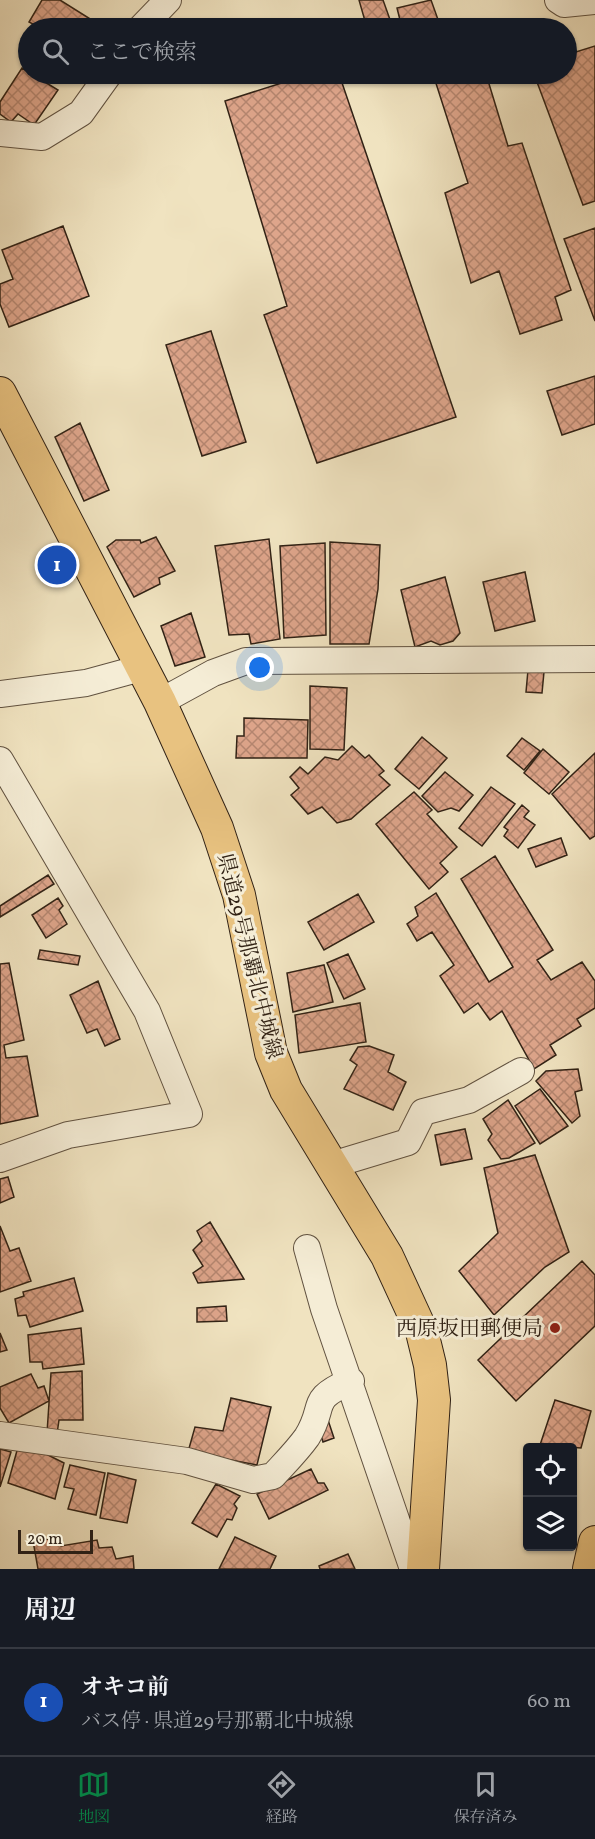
<!DOCTYPE html>
<html lang="ja">
<head>
<meta charset="utf-8">
<style>
	body { margin:0; font-family:Vollkorn,"Noto Serif JP",serif; background:#242831; color:#f1f3f6 }
	.controls { position:absolute; right:18px; bottom:18px; display:grid; overflow:hidden; border-radius:6px; box-shadow:0 2px 4px #0004 }
	.controls button { width:54px; height:54px; display:grid; place-items:center; padding:0; border:0; border-bottom:2px solid #363941; background:#171b24; color:#f1f3f6; font:30px sans-serif }
	.scale { position:absolute; left:18px; bottom:15px; width:75px; box-sizing:border-box; padding-left:6px; border:3px solid #312215; border-top:0; font-size:16px; line-height:21px; white-space:nowrap; color:#312215; -webkit-text-stroke:4px #f5edd6; paint-order:stroke }
	.you { position:absolute; left:260px; top:668px; width:21px; height:21px; margin:-15px; border:4px solid #fff; border-radius:50%; background:#1a73e8; box-shadow:0 0 0 9px #1a73e833 }
	.badge { display:grid; place-items:center; width:39px; height:39px; border-radius:50%; background:#0b8043; color:#fff; font-size:20px; font-weight:700 }
	.pin { position:absolute; translate:-50% -50%; border:3px solid #fff; box-shadow:0 2px 6px #0006 }
	.list { margin:0; padding:0; list-style:none }
	h2 { display:flex; justify-content:space-between; align-items:center; height:78px; margin:0; padding:0 24px; font-size:26px }
	h2 small { font-size:20px; font-weight:400; color:#9ea1a6 }
	.list li { display:grid; grid-template-columns:39px 1fr auto; gap:18px; align-items:center; box-sizing:border-box; height:108px; padding:0 24px; border-top:2px solid #363941 }
	.list b { display:block; font-size:22px; white-space:nowrap }
	.list p { margin:0; font-size:20px; white-space:nowrap; color:#9ea1a6 }
	.list em { font-size:20px; font-style:normal; color:#9ea1a6 }
	.icon { flex:none; width:33px; height:33px; fill:none; stroke:currentColor; stroke-width:2; stroke-linecap:round; stroke-linejoin:round }
	.map { position:relative; flex:none; width:595px; height:1569px; overflow:hidden }
	.search { position:absolute; background:#171b24; box-shadow:0 2px 4px #0004; left:18px; right:18px; top:18px; height:66px; display:flex; align-items:center; gap:15px; box-sizing:border-box; padding:0 21px; border-radius:33px; color:#9ea1a6; font-size:22px }
	.sheet { height:186px; background:#171b24 }
	nav { display:flex; justify-content:space-around; align-items:center; box-sizing:border-box; height:84px; border-top:2px solid #363941; background:#171b24; font-size:16px; color:#9ea1a6 }
	nav a { display:grid; justify-items:center; gap:3px }
	nav .on { color:#0b8043 }
	.map>svg:first-child { display:block }
</style>
</head>
<body>
<div class="map">
<svg width="595" height="1569" viewBox="0 0 595 1569">
	<defs>
		<pattern id="building-cross-hatch" width="8" height="8" patternUnits="userSpaceOnUse" patternTransform="scale(1.5)"><rect width="8" height="8" fill="#dea58b"/><path d="M0 0l8 8M0 8l8-8" fill="none" stroke="#b58670"/></pattern>
	</defs>
	<rect width="100%" height="100%" fill="#f0e3c0"/>
	<filter id="stains"><feTurbulence type="fractalNoise" baseFrequency=".00333" numOctaves="4"/><feColorMatrix values="0 0 0 0 .2 0 0 0 0 .09 0 0 0 0 .02 0 0 0 .5 -.17"/></filter>
	<radialGradient id="worn" r=".72"><stop offset=".6" stop-color="#630" stop-opacity="0"/><stop offset="1" stop-color="#630" stop-opacity=".3"/></radialGradient>
	<path fill="url(#building-cross-hatch)" stroke="#312215" stroke-width="1.5" d="M42,0H60L95,22L90,28H40L29,22Z
		M359,0H383L393,28H367Z
		M431,0L441,28H402L397,8Z
		M595,46V201L583,205L534,74H566V55Z
		M22,68L58,90L34,125L18,114L11,122L0,114V102Z
		M310,74H339L456,417L317,463L264,315L287,306L225,101Z
		M433,74H486L508,146L522,143L571,290L555,297L562,320L520,334L499,271L471,283L445,193L468,183Z
		M63,226L89,296L9,327L0,304V284L13,279L2,250Z
		M595,228V321L564,239Z
		M211,331L246,442L202,456L166,345Z
		M595,376V424L562,435L547,391Z
		M80,423L109,490L84,501L55,437Z
		M156,537L175,571L159,578L160,584L134,597L107,547L116,540H140L141,543Z
		M269,539L280,639L251,644L249,634L229,635L215,546Z
		M330,542L380,545L378,589L369,644H330Z
		M325,543L326,635L284,638L280,546Z
		M525,572L535,621L495,631L483,582Z
		M445,577L460,633L453,641L440,645L431,641L415,647L401,590Z
		M191,613L205,657L175,666L161,626Z
		M528,670L544,672L542,693L526,692Z
		M310,686L347,688L344,750L310,749Z
		M244,718L308,720L307,758H236L237,736H244Z
		M422,737L447,758L419,789L395,769Z
		M522,738L540,751L524,770L507,756Z
		M352,746L365,758L369,755L384,771L379,775L390,785L351,819L337,823L322,807L308,814L291,795L299,788L290,777L300,767L308,774L325,757L338,760Z
		M543,749L569,772L549,794L524,773Z
		M595,753V836L590,839L552,794Z
		M445,772L473,795L459,811L451,808L438,812L422,796Z
		M491,787L515,804L482,846L459,828Z
		M414,792L432,810L427,814L457,847L440,863L448,872L429,889L376,824Z
		M522,805L529,811L524,817L535,825L518,848L504,836L508,830L504,827Z
		M561,838L567,855L536,867L528,849Z
		M495,856L553,950L537,960L551,980L582,962L595,981V1008L577,1019L581,1026L550,1045L556,1055L534,1069L502,1011L490,1020L478,1003L464,1013L440,976L454,965L432,932L417,941L407,924L418,916L415,907L436,893L489,982L513,967L461,879Z
		M48,875L54,884L0,917V906Z
		M358,894L374,922L324,950L308,922Z
		M58,898L63,906L59,910L67,924L46,938L32,915Z
		M40,950L80,956L78,965L38,959Z
		M348,954L365,989L344,999L327,963Z
		M9,963L24,1040L4,1045L6,1058L27,1056L38,1116L0,1124V964Z
		M324,965L333,1002L293,1012L287,973Z
		M98,981L120,1039L105,1046L97,1029L87,1033L70,995Z
		M360,1003L366,1042L299,1053L295,1015Z
		M369,1046L394,1055L388,1072L406,1082L393,1110L344,1089L357,1065L350,1060L358,1047Z
		M578,1069L582,1090L575,1092L580,1116L572,1123L536,1081L546,1071Z
		M540,1089L568,1126L540,1144L515,1106Z
		M508,1100L535,1143L509,1158L501,1159L488,1140L492,1134L483,1119Z
		M465,1129L472,1159L441,1165L435,1135Z
		M535,1155L569,1252L545,1267L494,1315L459,1271L498,1233L484,1168Z
		M8,1177L14,1197L0,1203V1179Z
		M210,1222L244,1279L198,1283L193,1273L203,1266L193,1250L202,1241L197,1231Z
		M0,1226L10,1251L19,1248L31,1281L0,1292Z
		M582,1261L595,1275V1326L516,1401L478,1360Z
		M74,1278L83,1311L30,1327L26,1315L18,1316L15,1299L24,1296L23,1292Z
		M226,1306L227,1321L197,1322V1308Z
		M81,1328L84,1364L43,1369L42,1362H30L28,1335Z
		M0,1333L7,1350L0,1352Z
		M82,1371L83,1420H59L57,1434L47,1433L51,1373Z
		M31,1374L38,1388L44,1386L49,1401L9,1423L0,1408V1387Z
		M231,1398L271,1407L257,1465L188,1452L195,1427L223,1431Z
		M555,1400L591,1411L581,1448L540,1445Z
		M328,1420L334,1438L323,1442L317,1424Z
		M18,1447L44,1453L64,1463L55,1499L8,1483Z
		M0,1449L11,1452L0,1487Z
		M70,1465L105,1473L96,1515L68,1509L74,1489L64,1487Z
		M311,1469L318,1483H324L328,1490L269,1519L257,1494Z
		M108,1473L136,1480L127,1523L100,1518Z
		M216,1484L240,1496L234,1504L237,1508L232,1520L227,1519L217,1537L192,1523Z
		M235,1537L276,1556L270,1569H219Z
		M58,1538L61,1546L97,1540L99,1548L112,1547L116,1559L133,1556L134,1569H38L33,1541Z
		M348,1554L355,1569H320L319,1566Z"/>
	<g fill="none" stroke-linecap="round" stroke-linejoin="round">
		<defs>
			<path id="minor" d="M558,0L564,4L595,1
				M141,28L168,0
				M0,133L42,137L81,113L109,74
				M0,694L86,683L141,668
				M160,702L213,673L246,661L595,659
				M0,760L147,1011L189,1114L68,1135L0,1159
				M332,1165L408,1142L423,1112L469,1100L521,1071
				M307,1248L324,1309L413,1569
				M0,1435L187,1461L253,1480L273,1476C284,1464 297,1451 307,1437C327,1405 307,1400 351,1381"/>
			<path id="major" d="M0,393L160,702L217,828L239,895L271,1053L286,1090L387,1256L422,1332L430,1365L434,1400L423,1569
				M589,1569L595,1542"/>
		</defs>
		<use href="#minor" stroke="#615240" stroke-width="28"/>
		<use href="#major" stroke="#312215" stroke-width="34"/>
		<use href="#minor" stroke="#f5edd6" stroke-width="26"/>
		<use href="#major" stroke="#e8c280" stroke-width="32"/>
	</g>
	<circle fill="#8f2418" stroke="#f5edd6" stroke-width="2" cx="555" cy="1328" r="6"/>
	<g text-anchor="middle" stroke-width="6" stroke-linejoin="round" paint-order="stroke">
		<g font-size="21" fill="#312215" stroke="#f5edd6">
			<text transform="translate(250 956) rotate(76)" y="7">県道29号那覇北中城線</text>
		</g>
		<g font-size="21" fill="#312215" stroke="#f5edd6" text-anchor="end">
			<text x="543" y="1335">西原坂田郵便局</text>
		</g>
	</g>
	<rect width="100%" height="100%" filter="url(#stains)"/>
	<rect width="100%" height="100%" fill="url(#worn)"/>
</svg>
<div class="controls">
<button><svg class="icon" aria-label="locate" viewBox="0 0 24 24"><circle cx="12" cy="12" r="6"/><path d="M12 2v4M12 18v4M2 12h4M18 12h4"/></svg></button>
<button><svg class="icon" aria-label="layers" viewBox="0 0 24 24"><path d="M12 4l9 5-9 5-9-5zM3 14l9 5 9-5"/></svg></button>
</div>
<div class="scale">20 m</div>
<div class="you"></div>
<div class="pin badge" style="left:57px;top:565px;background:#1a4fb4">1</div>
<div class="search"><svg class="icon" aria-label="search" viewBox="0 0 24 24"><circle cx="10" cy="10" r="6"/><path d="M15 15l6 6"/></svg>ここで検索</div>
</div>
<section class="sheet">
<h2>周辺<small></small></h2>
<ul class="list">
<li><span class="badge" style="background:#1a4fb4">1</span><div><b>オキコ前</b><p>バス停 · 県道29号那覇北中城線</p></div><em>60 m</em></li>
</ul>
</section>
<nav>
<a class="on"><svg class="icon" aria-label="map" viewBox="0 0 24 24"><path d="M3 6l6-2 6 2 6-2v14l-6 2-6-2-6 2zM9 4v14M15 6v14"/></svg>地図</a>
<a><svg class="icon" aria-label="directions" viewBox="0 0 24 24"><path d="M12 3l9 9-9 9-9-9zM9 14v-3h6M13 9l2 2-2 2"/></svg>経路</a>
<a><svg class="icon" aria-label="saved" viewBox="0 0 24 24"><path d="M7 4h10v16l-5-4-5 4z"/></svg>保存済み</a>
</nav>
</body>
</html>
